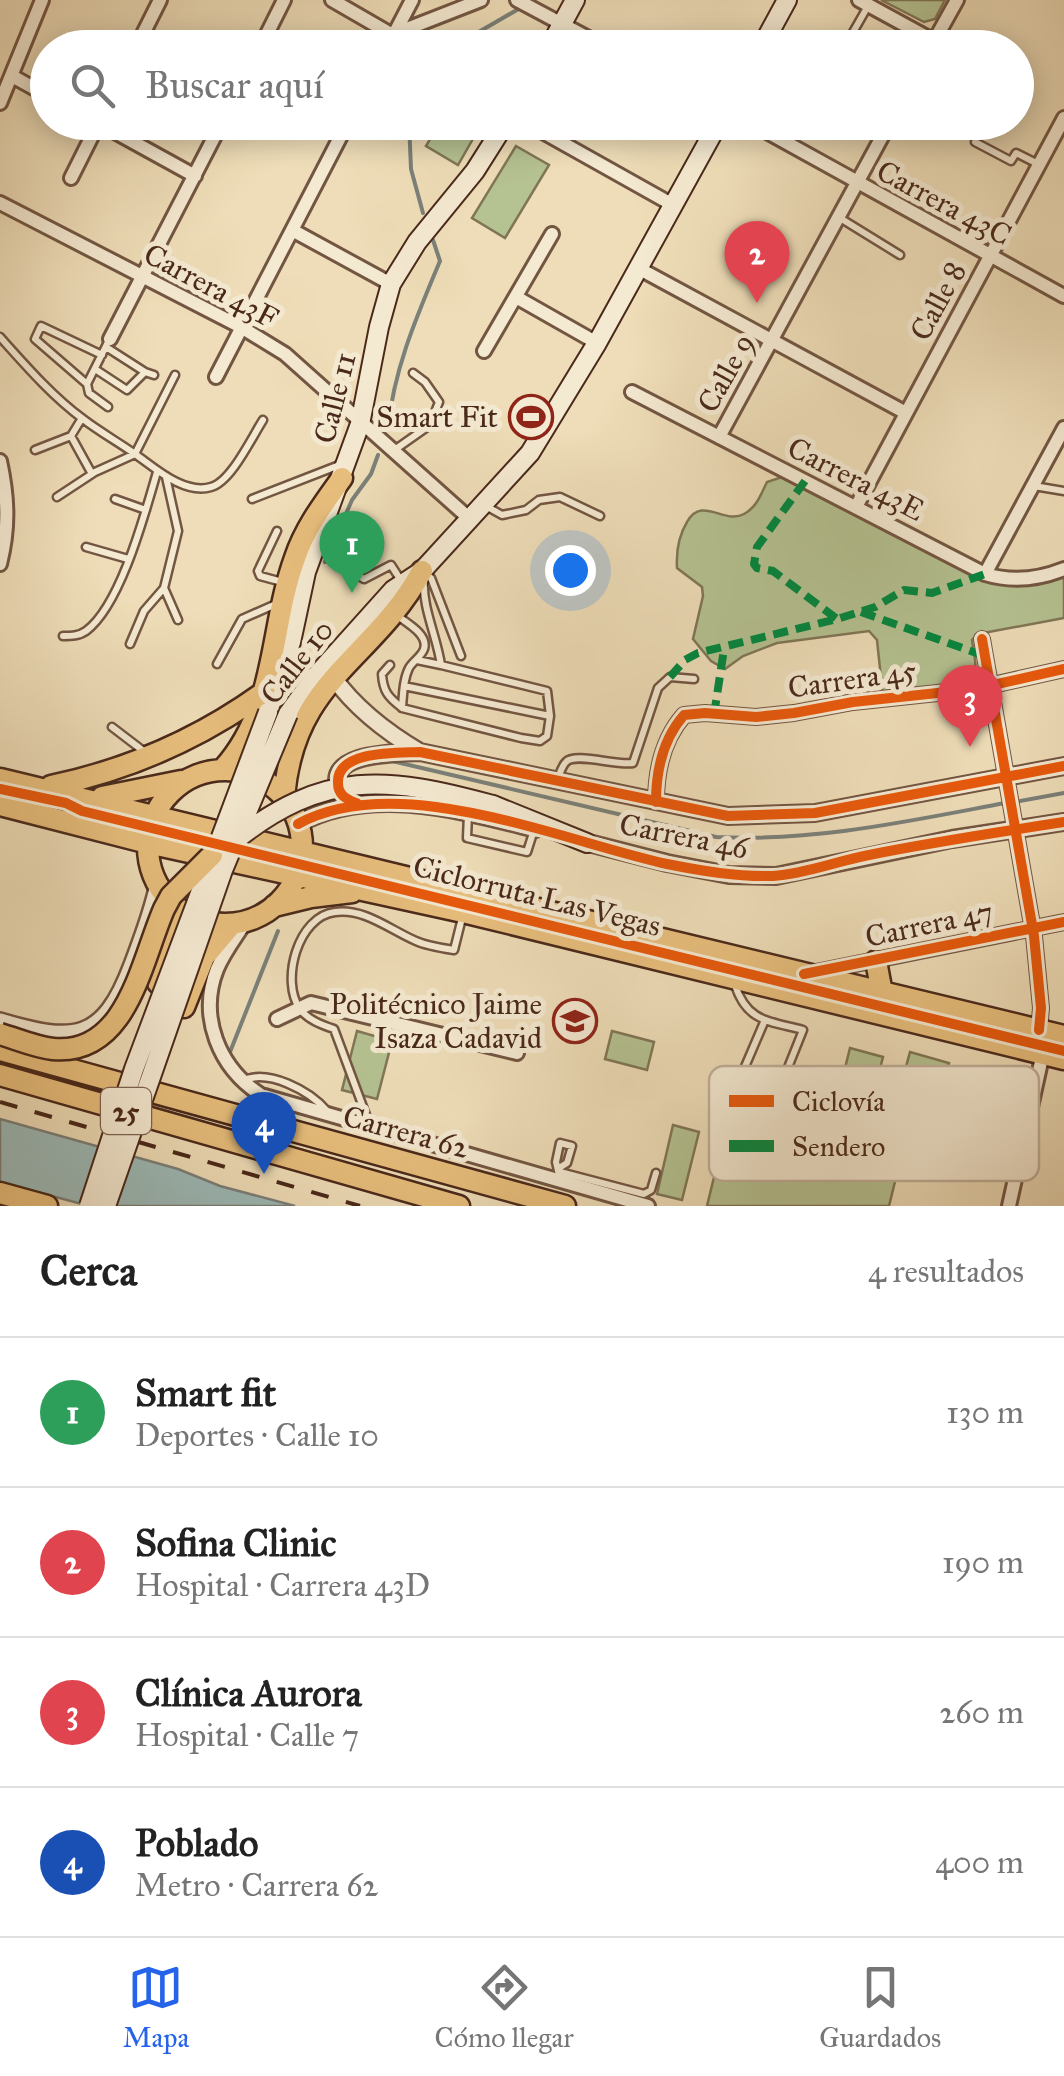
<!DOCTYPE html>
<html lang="es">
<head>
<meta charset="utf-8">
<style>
	body { margin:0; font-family:"IM FELL Great Primer",serif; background:#f6f6f6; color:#222 }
	.you { position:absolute; left:570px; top:570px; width:35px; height:35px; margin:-25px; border:8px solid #fff; border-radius:50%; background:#1a73e8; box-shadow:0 0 0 15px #1a73e833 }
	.badge { display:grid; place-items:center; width:65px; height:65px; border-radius:50%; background:#2563eb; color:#fff; font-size:32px; font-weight:700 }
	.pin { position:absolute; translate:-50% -82px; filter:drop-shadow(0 2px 5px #0008) }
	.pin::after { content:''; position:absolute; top:52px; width:35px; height:30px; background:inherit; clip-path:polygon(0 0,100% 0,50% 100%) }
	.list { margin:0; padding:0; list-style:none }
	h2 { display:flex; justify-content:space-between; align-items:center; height:130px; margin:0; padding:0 40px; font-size:42px }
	h2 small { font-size:32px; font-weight:400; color:#767676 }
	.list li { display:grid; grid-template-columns:65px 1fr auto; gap:30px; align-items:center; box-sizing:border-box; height:150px; padding:0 40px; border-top:2px solid #e0e0e0 }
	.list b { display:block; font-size:38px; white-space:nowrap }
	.list p { margin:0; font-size:32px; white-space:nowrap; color:#767676 }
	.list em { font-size:32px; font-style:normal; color:#767676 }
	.icon { flex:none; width:55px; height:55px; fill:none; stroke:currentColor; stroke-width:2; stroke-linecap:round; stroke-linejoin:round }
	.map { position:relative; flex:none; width:1064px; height:1206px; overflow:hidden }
	.search { position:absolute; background:#fff; box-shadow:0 5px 25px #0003; left:30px; right:30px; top:30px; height:110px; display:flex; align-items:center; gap:25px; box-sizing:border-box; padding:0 35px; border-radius:55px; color:#767676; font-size:38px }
	.sheet { height:730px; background:#fff }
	nav { display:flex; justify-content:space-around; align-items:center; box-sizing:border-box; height:140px; border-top:2px solid #e0e0e0; background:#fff; font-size:28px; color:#767676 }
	nav a { display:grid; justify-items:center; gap:5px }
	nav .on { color:#2563eb }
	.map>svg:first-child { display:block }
</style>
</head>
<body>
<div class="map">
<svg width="1064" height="1206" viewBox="0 0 1064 1206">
	<rect width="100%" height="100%" fill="#eeddb8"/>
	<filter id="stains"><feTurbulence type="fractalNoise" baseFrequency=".002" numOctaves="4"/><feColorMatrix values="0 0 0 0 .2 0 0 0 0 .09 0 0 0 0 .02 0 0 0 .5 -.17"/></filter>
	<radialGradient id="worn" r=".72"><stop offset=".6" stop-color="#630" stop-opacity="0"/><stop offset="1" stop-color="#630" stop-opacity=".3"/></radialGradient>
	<path fill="#b5c292" stroke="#807656" stroke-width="2.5" d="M881,0H945L935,19L924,22Z
		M440,122L482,123L458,165L426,146Z
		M516,146L549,165L505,238L472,218Z
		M785,476L973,573L1064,575V618L978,634L972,640C973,650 977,663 975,672C970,703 906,706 883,697L877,640L869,631L777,643L743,656L725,669L711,661L693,639L703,596L702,587L677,568C676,551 678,537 687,522C702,495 724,525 744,514C757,507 761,494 767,482Z
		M357,1031L392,1041L377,1099L342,1090Z
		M612,1031L654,1042L647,1070L605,1059Z
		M850,1048L883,1057L868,1116L835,1108Z
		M910,1052L949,1063L943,1085L904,1074Z
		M731,1107L903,1149L889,1206H707Z
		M673,1125L699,1132L682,1200L657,1194Z"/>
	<path fill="#9cbab8" stroke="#7b8079" stroke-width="2.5" d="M0,1119L178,1169L220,1186L295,1206H89L0,1182Z"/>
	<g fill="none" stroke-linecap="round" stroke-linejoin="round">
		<path stroke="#7b8079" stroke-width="4" d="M451,48L522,7
			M409,122L411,169L423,213
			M388,428C394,368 417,316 440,261L433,240
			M325,562L352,500L371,474L378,455
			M392,761L716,837C814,842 909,821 1005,803
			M1015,802L1064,793
			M230,1052L278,931"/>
		<defs>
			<path id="service" d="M844,48L868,6
				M975,142L1011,161L1016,153L1038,164
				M840,218L900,255
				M0,337C26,366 52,396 83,419C100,432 118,442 135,454C155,468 184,495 211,487C231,482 252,437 263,420
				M106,347L145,372
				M102,355L41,326L35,339L87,384L89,393L108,407
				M95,369L127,390L145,372L154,375
				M87,384L109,340
				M71,436L92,474
				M35,450L71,436L82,418
				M393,451L430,425L439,402L425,382L413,373
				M1034,486L1064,491
				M57,497L95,472L135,454L175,375
				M115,499L146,510
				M252,499L342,464
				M484,505L502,515L526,510L539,500L560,497L600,516
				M277,531L258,571L260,576L286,583
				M86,547L128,559
				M341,547C343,561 351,572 364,579L391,565L402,582
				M426,574L431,578L461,656
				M164,588L178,620
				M395,614C405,622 429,634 424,649C422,656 413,661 409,668C403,680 403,695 402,708L521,738L540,741L547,736L550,716L547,691L441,665C437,637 422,607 424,580
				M63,636C71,636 79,636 86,631C121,605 145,513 157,472
				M130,644L144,611L164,588L178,531L166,477
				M417,660L441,665
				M217,664L242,619L276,604
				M390,665L382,674C383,691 388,697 401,707
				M404,686L550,716
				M112,727L146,753
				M558,778C560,773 562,766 566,762C575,752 617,766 633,763L658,688L670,677L694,679
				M468,814L467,838L527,852L534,830
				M735,985C747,1022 769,1021 803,1030L777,1095H761L742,1084L741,1076L765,1020
				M242,1081C268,1068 310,1091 327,1111
				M369,1123L334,1029C322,1025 308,1020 300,1009C280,981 298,916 335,912C365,908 390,930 416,941C427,946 441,948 454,950L463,914
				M560,1172L644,1194L651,1190L656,1173
				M559,1175L556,1162L560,1143L572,1146L567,1163L559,1168"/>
			<path id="minor" d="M332,0L415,48
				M517,0L607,48
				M859,0L934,41
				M394,34L481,0
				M932,45L957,0
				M136,48L160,0
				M260,48L284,0
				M387,48L412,0
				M12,76L48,96
				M0,103L42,0
				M97,122L195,176
				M525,122L673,205
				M749,122L1064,296
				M71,178L99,122
				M0,203L241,327L285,354L471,520
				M292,230L391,284
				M638,268L906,413
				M516,297L597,343
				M110,339L222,122
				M484,351L552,234
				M216,377L348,122
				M632,392L985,574C1011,582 1039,579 1064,569
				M719,437L890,122
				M0,461C8,498 9,528 0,564
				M856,507L1064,118
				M985,574L1064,428
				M982,639L1034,936L1041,1008L1039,1030
				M656,802C656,771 663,739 684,715L705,713L756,717L794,713L853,702L975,689L1064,669
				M246,921C236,937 224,952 217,969C198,1017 219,1068 261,1095L648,1206
				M816,972L1064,922
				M277,1019L311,1003L517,1053
				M1009,1206L1043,1053"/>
			<path id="tertiary" d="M333,677C356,709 386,732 420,752L728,816L815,813L1064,766
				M342,795C317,752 396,753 420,752
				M298,824C371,784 460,810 536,829
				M577,840L667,863L729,875L776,876L952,839L1064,822
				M0,1021C74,1043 103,1042 132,965C142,938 152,913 158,884"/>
			<path id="secondary" d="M549,48L575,0
				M761,48L787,0
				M268,712L291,642L306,572L360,424L379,327L391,284L417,242L475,171L506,122
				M288,714L314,678L393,590L422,571L530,453L597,343L719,122
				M493,805L587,843"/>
			<path id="primary" d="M223,769C278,708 269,629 295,558C305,528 324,503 342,478
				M148 847a77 77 0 1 1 154 0a77 77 0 1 1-154 0Z
				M0,779L1064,1036
				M51,786C128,770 199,739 263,693
				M102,797L181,781
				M284,797C294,678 372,662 422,571
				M0,805L148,843L463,912L1064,1059
				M274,906L311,897L352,892
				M876,961L882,993
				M158,983L171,934L167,897
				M184,1007L204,957L232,924"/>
			<path id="trunk" d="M0,1050L565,1206
				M0,1075L459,1206
				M0,1193L47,1206"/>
		</defs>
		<use href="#service" stroke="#735642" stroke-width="11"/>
		<use href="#minor" stroke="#735642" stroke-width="18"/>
		<use href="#tertiary" stroke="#735642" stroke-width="20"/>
		<use href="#secondary" stroke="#4a291b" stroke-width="22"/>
		<use href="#primary" stroke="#4a291b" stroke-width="25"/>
		<use href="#trunk" stroke="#4a291b" stroke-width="25"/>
		<use href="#service" stroke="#f4e9d1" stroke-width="6"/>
		<use href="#minor" stroke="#f4e9d1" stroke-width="12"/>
		<use href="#tertiary" stroke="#f4e9d1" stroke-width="15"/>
		<use href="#secondary" stroke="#f4e9d1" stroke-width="18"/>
		<use href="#primary" stroke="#e7be7c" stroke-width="20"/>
		<use href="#trunk" stroke="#e7be7c" stroke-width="20"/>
		<path stroke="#4a291b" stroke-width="4" stroke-dasharray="18 18" stroke-linecap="butt" d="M0,1102L360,1206"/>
		<defs>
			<path id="secondary-bridge" d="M233,842C325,769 386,776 493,805
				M89,1206L134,1069L268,712
				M106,1206L223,870L288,714"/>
			<path id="trunk-bridge" d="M0,1034C17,1039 35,1047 53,1049C127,1056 141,962 164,909L171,896L212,855"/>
		</defs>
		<use href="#secondary-bridge" stroke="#4a291b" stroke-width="22" stroke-linecap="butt"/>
		<use href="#trunk-bridge" stroke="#4a291b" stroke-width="25" stroke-linecap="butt"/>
		<use href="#secondary-bridge" stroke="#f4e9d1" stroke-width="18"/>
		<use href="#trunk-bridge" stroke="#e7be7c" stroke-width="20"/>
		<path stroke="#00873e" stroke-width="8" stroke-dasharray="15 8" stroke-linecap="butt" d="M805,481L757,547L754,564L757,568L773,571L837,619
			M861,612L985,656
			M670,677L685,660L698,653L837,619L875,607L904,590L932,593L985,574
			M714,715L724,649"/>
		<defs>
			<path id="cycleway" d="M982,639L1034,936L1041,1008L1039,1030
				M0,789L66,803L82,811L1064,1051
				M656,802C656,771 663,739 684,715L705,713L756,717L794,713L853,702L975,689L1064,669
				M358,804C347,799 338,796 338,783C336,750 398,753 420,752L728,816L815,813L1064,766
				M298,824C399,769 562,841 667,864C702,871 737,877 773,876C805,874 837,861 869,855C934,842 999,832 1064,822
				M804,974L1064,922"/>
		</defs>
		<use href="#cycleway" stroke="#f4e9d1" stroke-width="16"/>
		<use href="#cycleway" stroke="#e8590c" stroke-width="10"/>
	</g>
	<defs>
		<symbol id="stadium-ring" viewBox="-11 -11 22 22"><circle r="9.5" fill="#f4e9d1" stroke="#8f2418" stroke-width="1.5"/><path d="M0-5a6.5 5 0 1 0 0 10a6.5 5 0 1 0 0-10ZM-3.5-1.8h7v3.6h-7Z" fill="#8f2418"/></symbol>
		<symbol id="university-ring" viewBox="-11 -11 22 22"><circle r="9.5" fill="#f4e9d1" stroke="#8f2418" stroke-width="1.5"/><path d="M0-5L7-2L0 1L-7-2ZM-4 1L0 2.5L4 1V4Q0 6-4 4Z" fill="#8f2418"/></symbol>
	</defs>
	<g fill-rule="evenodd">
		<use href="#stadium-ring" x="506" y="392" width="50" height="50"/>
		<use href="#university-ring" x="550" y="996" width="50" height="50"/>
	</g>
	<g text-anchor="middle" stroke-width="10" stroke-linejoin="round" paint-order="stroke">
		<rect fill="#f4e9d1" stroke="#7d6352" stroke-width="2.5" x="101" y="1088" width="50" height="46" rx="8"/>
		<g font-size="28" font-weight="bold" fill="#4a291b">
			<text x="126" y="1121">25</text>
		</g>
		<g font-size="30" fill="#4a291b" stroke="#f4e9d1">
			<text transform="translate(944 203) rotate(28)" y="10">Carrera 43C</text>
			<text transform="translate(211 286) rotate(28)" y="10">Carrera 43F</text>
			<text transform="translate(938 301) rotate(-62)" y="10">Calle 8</text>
			<text transform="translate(726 373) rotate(-61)" y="10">Calle 9</text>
			<text transform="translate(335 398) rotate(-76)" y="10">Calle 11</text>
			<text transform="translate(856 479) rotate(27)" y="10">Carrera 43E</text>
			<text transform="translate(297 662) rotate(-52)" y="10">Calle 10</text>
			<text transform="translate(852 679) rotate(-8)" y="10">Carrera 45</text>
			<text transform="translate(684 836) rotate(11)" y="10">Carrera 46</text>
			<text transform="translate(537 896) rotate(14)" y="10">Ciclorruta Las Vegas</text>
			<text transform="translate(929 924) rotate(-12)" y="10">Carrera 47</text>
			<text transform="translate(406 1132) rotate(15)" y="10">Carrera 62</text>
		</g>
		<g font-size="30" fill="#4a291b" stroke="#f4e9d1" text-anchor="end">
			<text x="498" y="427">Smart Fit</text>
			<text x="542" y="1014">Politécnico Jaime<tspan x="542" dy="34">Isaza Cadavid</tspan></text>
		</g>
	</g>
	<rect x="709" y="1066" width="330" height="115" rx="15" fill="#f4e9d1" stroke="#c1af9a" stroke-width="2.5"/>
	<rect x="729" y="1095" width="45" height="12" fill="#e8590c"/>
	<rect x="729" y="1140" width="45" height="12" fill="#00873e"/>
	<g font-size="28" fill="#4a291b">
		<text x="792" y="1111">Ciclovía</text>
		<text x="792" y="1156">Sendero</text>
	</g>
	<rect width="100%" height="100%" filter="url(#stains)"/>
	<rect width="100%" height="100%" fill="url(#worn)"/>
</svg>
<div class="you"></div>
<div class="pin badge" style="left:352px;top:593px;background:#2e9e5b">1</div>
<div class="pin badge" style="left:757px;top:303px;background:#e0444e">2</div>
<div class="pin badge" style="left:970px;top:747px;background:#e0444e">3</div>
<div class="pin badge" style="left:264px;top:1174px;background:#1a4fb4">4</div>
<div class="search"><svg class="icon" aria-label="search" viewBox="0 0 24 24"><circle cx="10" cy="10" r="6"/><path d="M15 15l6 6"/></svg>Buscar aquí</div>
</div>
<section class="sheet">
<h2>Cerca<small>4 resultados</small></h2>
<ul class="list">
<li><span class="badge" style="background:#2e9e5b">1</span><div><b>Smart fit</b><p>Deportes · Calle 10</p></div><em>130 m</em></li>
<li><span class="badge" style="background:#e0444e">2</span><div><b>Sofina Clinic</b><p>Hospital · Carrera 43D</p></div><em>190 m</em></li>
<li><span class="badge" style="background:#e0444e">3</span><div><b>Clínica Aurora</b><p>Hospital · Calle 7</p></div><em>260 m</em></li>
<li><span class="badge" style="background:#1a4fb4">4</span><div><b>Poblado</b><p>Metro · Carrera 62</p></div><em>400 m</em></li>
</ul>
</section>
<nav>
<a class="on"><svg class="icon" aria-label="map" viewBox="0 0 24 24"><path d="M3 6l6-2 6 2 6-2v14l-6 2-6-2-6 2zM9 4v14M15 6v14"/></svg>Mapa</a>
<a><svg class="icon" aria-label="directions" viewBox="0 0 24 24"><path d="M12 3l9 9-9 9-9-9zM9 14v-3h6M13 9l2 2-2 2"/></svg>Cómo llegar</a>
<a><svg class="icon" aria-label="saved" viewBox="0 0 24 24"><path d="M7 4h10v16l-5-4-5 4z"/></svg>Guardados</a>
</nav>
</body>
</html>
